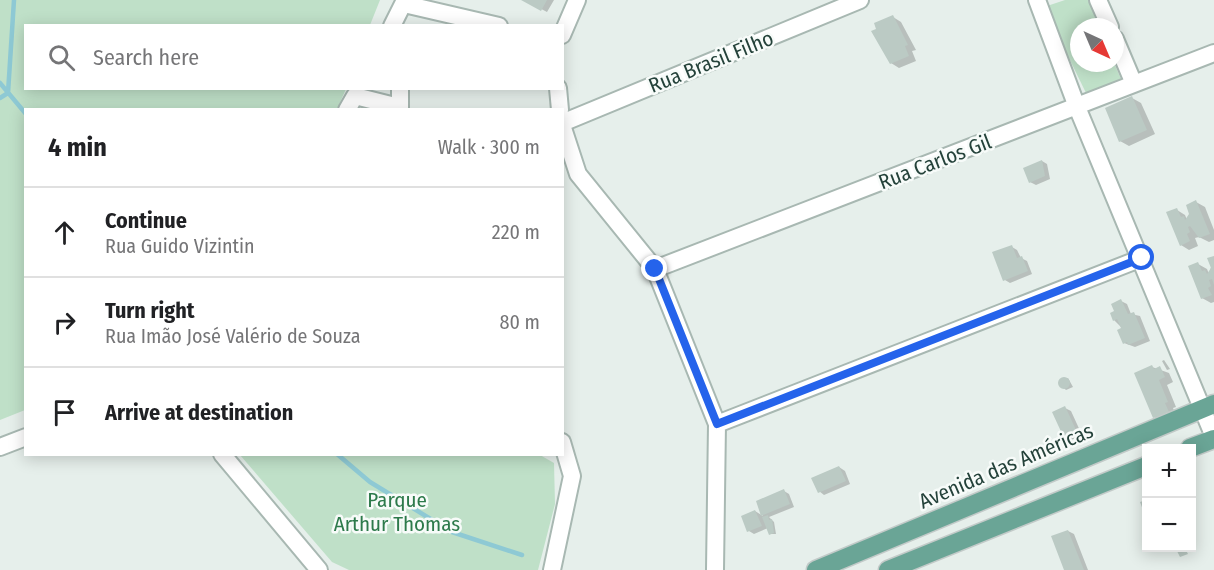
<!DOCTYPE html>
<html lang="en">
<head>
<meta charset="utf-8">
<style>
	body { margin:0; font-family:"Fira Sans Condensed",sans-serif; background:#f6f6f6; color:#202124 }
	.controls { position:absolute; right:18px; bottom:18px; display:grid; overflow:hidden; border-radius:0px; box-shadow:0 3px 15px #0003 }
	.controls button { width:54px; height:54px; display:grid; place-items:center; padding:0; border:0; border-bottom:2px solid #e0e0e0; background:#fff; color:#202124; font:30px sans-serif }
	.compass { position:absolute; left:1070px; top:18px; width:54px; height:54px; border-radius:50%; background:#fff; box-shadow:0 3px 15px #0003; rotate:136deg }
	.stop { position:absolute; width:18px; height:18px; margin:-14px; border:4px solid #2563eb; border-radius:50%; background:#fff }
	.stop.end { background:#2563eb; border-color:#fff; box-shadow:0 2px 6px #0008 }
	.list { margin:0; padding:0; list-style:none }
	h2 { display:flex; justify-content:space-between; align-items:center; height:78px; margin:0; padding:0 24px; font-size:26px }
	h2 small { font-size:20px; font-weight:400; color:#757577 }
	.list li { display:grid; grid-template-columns:39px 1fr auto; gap:18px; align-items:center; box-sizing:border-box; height:90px; padding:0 24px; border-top:2px solid #e0e0e0 }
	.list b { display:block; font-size:22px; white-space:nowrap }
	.list p { margin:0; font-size:20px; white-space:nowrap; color:#757577 }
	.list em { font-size:20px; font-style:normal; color:#757577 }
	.icon { flex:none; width:33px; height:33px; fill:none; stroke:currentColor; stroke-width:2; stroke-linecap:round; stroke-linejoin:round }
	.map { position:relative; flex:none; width:1214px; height:570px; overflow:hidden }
	.search { position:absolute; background:#fff; box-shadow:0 3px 15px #0003; left:24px; top:24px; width:540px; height:66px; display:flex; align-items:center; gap:15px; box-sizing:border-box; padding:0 21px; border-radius:0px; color:#757577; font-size:22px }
	.panel { position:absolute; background:#fff; box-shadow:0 3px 15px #0003; left:24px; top:108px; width:540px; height:348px; border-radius:0px }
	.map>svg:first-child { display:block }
</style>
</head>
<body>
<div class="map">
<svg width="1214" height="570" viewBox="0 0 1214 570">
	<rect width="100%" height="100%" fill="#e6efeb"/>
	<path fill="#bfe0c8" d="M0,0H380L370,25L26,26V88L346,89L337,109L26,110L25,410L0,420Z
		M1065,0H1088L1099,27H1079V63H1114L1121,79L1087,95L1044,7Z
		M240,455H540L554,463L555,504L538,570H349L332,562Z"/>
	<path fill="#0003" d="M524,0H554L547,12Z
		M893,17L901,22L916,50L912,51L916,61L899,68L891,63L873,32Z
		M1132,98L1141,103L1155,134L1129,146L1120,141Z
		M1042,161L1047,164L1050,179L1036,185L1030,182Z
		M1196,202L1205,207L1214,230V240L1209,242L1199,237L1195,238L1198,246L1189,250L1181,245L1177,210L1185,215L1187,220Z
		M1012,247L1017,250L1021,258L1027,261L1032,274L1010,283L1005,280Z
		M1214,257V302L1211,303L1202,298L1198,264L1207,269L1209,274Z
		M1121,301L1127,304L1131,314L1140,316L1150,341L1135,347L1124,343L1123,329L1114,320Z
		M1164,360L1170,369L1167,370L1162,361Z
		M1152,367L1169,373L1173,382L1167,385L1176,407L1173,408L1177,417L1163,422L1154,417Z
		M1068,378L1073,387L1066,390L1059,383Z
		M1065,408L1071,411L1082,435L1071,440L1065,437Z
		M839,467L845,471L850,484L824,495L819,491Z
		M784,491L789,494L794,507L769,517L774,522L776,534H770L768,528L754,534L749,531L755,511L763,516L757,502Z
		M1068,531L1074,534L1088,570H1065Z"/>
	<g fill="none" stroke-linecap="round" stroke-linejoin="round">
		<path stroke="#8ec9d4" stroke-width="4.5" d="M0,83L26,114
			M0,98L8,93L14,0
			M337,454L370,482L452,532L522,555"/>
	</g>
	<path fill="#bbcac4" d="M521,0H547L541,11Z
		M893,15L908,45L905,46L909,56L890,64L871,31L876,29L874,23Z
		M1132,96L1147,130L1119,142L1105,108Z
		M1042,160L1045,176L1029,183L1023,168Z
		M1196,200L1210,234L1199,238L1190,226L1188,227L1190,232L1187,234L1190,241L1180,246L1166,212L1177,208L1181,217L1184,216L1185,220L1189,214L1186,205Z
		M1012,245L1017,258L1022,256L1028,271L1003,281L992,252Z
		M1214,256V285L1212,279L1209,280L1211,286L1208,288L1212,295L1201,299L1188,266L1198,262L1202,271L1205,270L1207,274L1211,268L1207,258Z
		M1121,299L1128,314L1134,312L1145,338L1128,345L1127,342L1123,344L1117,330L1121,328L1117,319L1113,321L1110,313L1114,311L1111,304Z
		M1152,365L1154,369L1160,366L1165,377L1159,380L1168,402L1165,403L1169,412L1153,418L1134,373Z
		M1058 383a6 6 0 1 1 12 0a6 6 0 1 1-12 0Z
		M1065,406L1077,432L1064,438L1052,412Z
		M839,466L846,481L818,493L811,478Z
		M784,489L790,504L761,516L756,501Z
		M1146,500V518L1140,502Z
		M755,510L762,526L747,532L741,516Z
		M768,515L769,520L772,519L774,533L769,535L762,517Z
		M1068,530L1084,570H1064L1051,536Z
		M1185,548L1188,554L1180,557L1177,551Z"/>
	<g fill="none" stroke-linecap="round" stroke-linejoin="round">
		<defs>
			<path id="street" d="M1037,0L1077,107L1214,437
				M1098,0L1110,27
				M404,4L499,26
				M392,26L405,0
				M562,35L577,0
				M1115,39L1134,84
				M400,88V110
				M558,88L560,110
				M347,110L355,96L399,107
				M562,123L860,0
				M562,125L578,174L655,269L717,424L715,570
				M655,269L1214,53
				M717,424L1142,258
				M0,447L26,437
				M222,454L319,570
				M552,570L572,476L562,442"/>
			<path id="primary" d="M1190,448L1214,439
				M816,570L1214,404
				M888,570L1146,466"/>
		</defs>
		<use href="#street" stroke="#a8b8b2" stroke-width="20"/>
		<use href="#primary" stroke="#c2cac8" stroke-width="21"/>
		<use href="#street" stroke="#fff" stroke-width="16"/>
		<use href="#primary" stroke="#6aa596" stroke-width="18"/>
	</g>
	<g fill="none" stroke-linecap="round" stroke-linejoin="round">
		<path stroke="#2563eb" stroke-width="8" d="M655,269L717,424L1142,258"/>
	</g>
	<g text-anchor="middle" stroke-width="5" stroke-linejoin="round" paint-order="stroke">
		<g font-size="21" fill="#24423a" stroke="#f7fbf9">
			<text transform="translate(711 62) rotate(-22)" y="7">Rua Brasil Filho</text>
			<text transform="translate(935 162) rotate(-21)" y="7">Rua Carlos Gil</text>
			<text transform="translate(1006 466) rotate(-23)" y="7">Avenida das Américas</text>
		</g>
		<g font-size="21" fill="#2d7a4b" stroke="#f7fbf9">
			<text x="397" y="507">Parque<tspan x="397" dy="24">Arthur Thomas</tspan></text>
		</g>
	</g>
</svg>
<div class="controls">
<button>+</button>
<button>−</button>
</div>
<svg class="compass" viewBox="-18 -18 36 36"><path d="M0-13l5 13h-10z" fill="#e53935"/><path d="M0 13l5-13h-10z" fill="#757577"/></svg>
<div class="stop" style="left:1142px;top:258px"></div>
<div class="stop end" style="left:655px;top:269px"></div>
<div class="search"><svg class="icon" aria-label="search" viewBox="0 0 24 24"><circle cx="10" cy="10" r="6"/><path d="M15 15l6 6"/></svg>Search here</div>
<section class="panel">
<h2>4 min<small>Walk · 300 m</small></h2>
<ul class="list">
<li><svg class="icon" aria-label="ahead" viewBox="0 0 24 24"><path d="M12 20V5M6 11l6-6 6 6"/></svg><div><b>Continue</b><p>Rua Guido Vizintin</p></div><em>220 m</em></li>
<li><svg class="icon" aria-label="right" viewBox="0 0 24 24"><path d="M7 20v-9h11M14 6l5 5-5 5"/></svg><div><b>Turn right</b><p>Rua Imão José Valério de Souza</p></div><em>80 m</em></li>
<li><svg class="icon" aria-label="arrive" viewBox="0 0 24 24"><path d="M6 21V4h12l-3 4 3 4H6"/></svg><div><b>Arrive at destination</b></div></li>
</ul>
</section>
</div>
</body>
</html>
